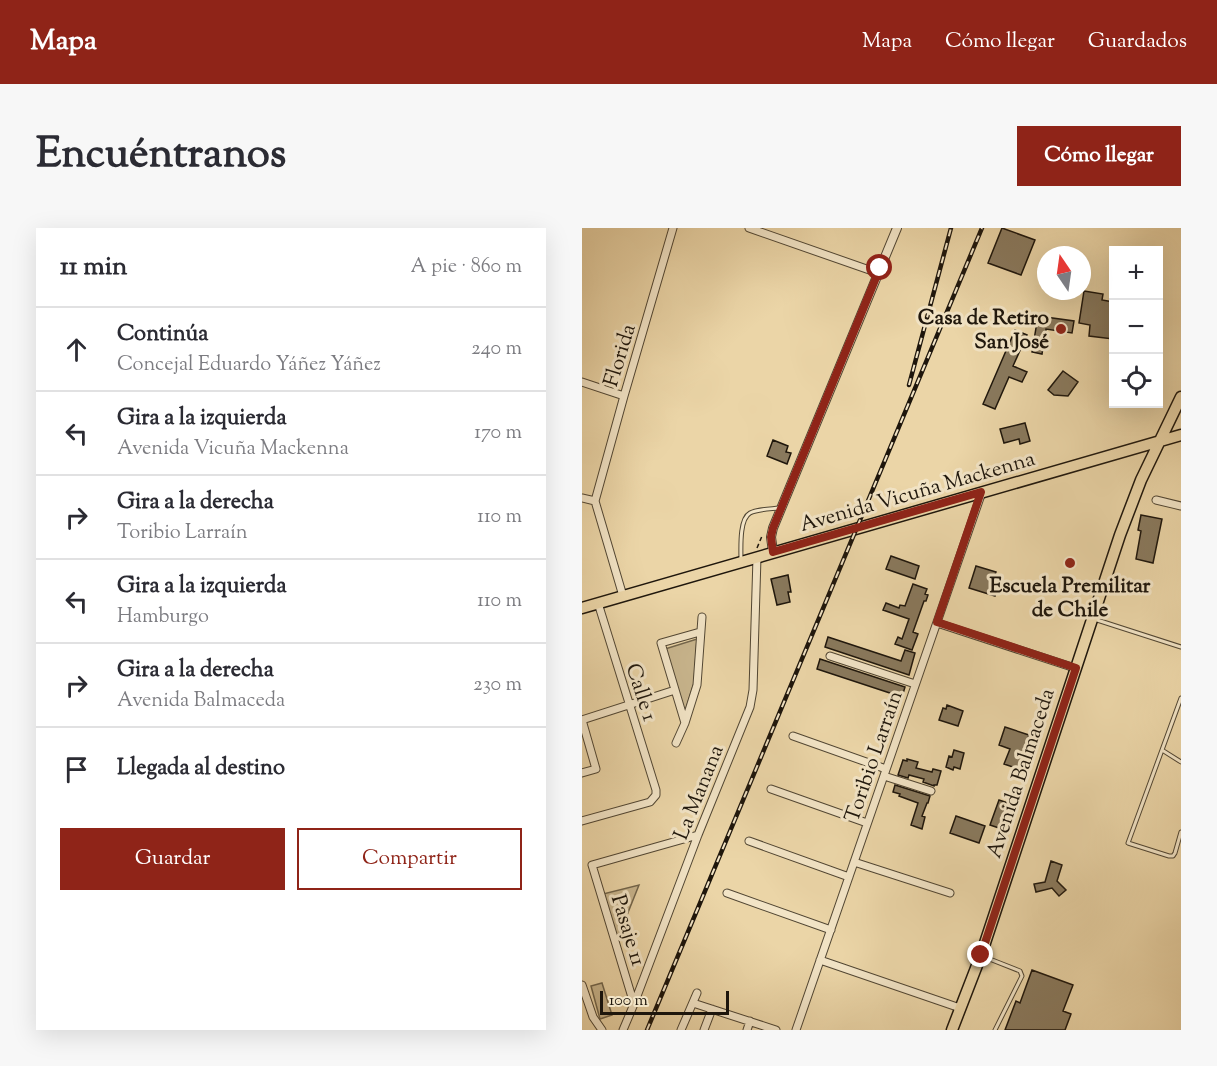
<!DOCTYPE html>
<html lang="es">
<head>
<meta charset="utf-8">
<style>
	body { margin:0; font-family:"Sorts Mill Goudy",serif; background:#f7f7f7; color:#2b2b33 }
	.controls { position:absolute; right:18px; top:18px; display:grid; overflow:hidden; border-radius:0px; box-shadow:0 6px 24px #0002 }
	.controls button { width:54px; height:54px; display:grid; place-items:center; padding:0; border:0; border-bottom:2px solid #e1e1e2; background:#fff; color:#2b2b33; font:30px sans-serif }
	.compass { position:absolute; left:455px; top:18px; width:54px; height:54px; border-radius:50%; background:#fff; box-shadow:0 6px 24px #0002; rotate:347deg }
	.scale { position:absolute; left:18px; bottom:15px; width:129px; box-sizing:border-box; padding-left:6px; border:3px solid #1e160c; border-top:0; font-size:16px; line-height:21px; white-space:nowrap; color:#1e160c; -webkit-text-stroke:4px #f2e4c6; paint-order:stroke }
	.stop { position:absolute; width:18px; height:18px; margin:-14px; border:4px solid #8f2418; border-radius:50%; background:#fff }
	.stop.end { background:#8f2418; border-color:#fff; box-shadow:0 2px 6px #0008 }
	.list { margin:0; padding:0; list-style:none }
	h2 { display:flex; justify-content:space-between; align-items:center; height:78px; margin:0; padding:0 24px; font-size:26px }
	h2 small { font-size:20px; font-weight:400; color:#7c7c81 }
	.list li { display:grid; grid-template-columns:39px 1fr auto; gap:18px; align-items:center; box-sizing:border-box; height:84px; padding:0 24px; border-top:2px solid #e1e1e2 }
	.list b { display:block; font-size:22px; white-space:nowrap }
	.list p { margin:0; font-size:20px; white-space:nowrap; color:#7c7c81 }
	.list em { font-size:20px; font-style:normal; color:#7c7c81 }
	.actions { display:flex; gap:12px; padding:18px 24px }
	.actions a { flex:1; padding:14px 0; border:2px solid #8f2418; border-radius:0px; text-align:center; font-size:21px; color:#8f2418 }
	.actions .main { background:#8f2418; color:#fff }
	.icon { flex:none; width:33px; height:33px; fill:none; stroke:currentColor; stroke-width:2; stroke-linecap:round; stroke-linejoin:round }
	.map { position:relative; flex:none; width:599px; height:802px; overflow:hidden; border-radius:0px }
	header { display:flex; align-items:center; gap:36px; box-sizing:border-box; height:84px; padding:0 30px; background:#8f2418; color:#fff }
	header strong { font-size:28px }
	nav { display:flex; gap:33px; margin-inline-start:auto; font-size:21px }
	.intro { display:flex; align-items:center; justify-content:space-between; box-sizing:border-box; height:144px; padding:0 36px }
	h1 { margin:0; font-size:42px }
	.button { padding:15px 27px; border-radius:0px; background:#8f2418; color:#fff; font-size:21px; font-weight:700 }
	main { display:flex; gap:36px; padding:0 36px }
	aside { flex:1; background:#fff; border-radius:0px; box-shadow:0 6px 24px #0002 }
	.map>svg:first-child { display:block }
</style>
</head>
<body>
<header>
<strong>Mapa</strong>
<nav><a>Mapa</a><a>Cómo llegar</a><a>Guardados</a></nav>
</header>
<div class="intro"><h1>Encuéntranos</h1><a class="button">Cómo llegar</a></div>
<main>
<aside>
<h2>11 min<small>A pie · 860 m</small></h2>
<ul class="list">
<li><svg class="icon" aria-label="ahead" viewBox="0 0 24 24"><path d="M12 20V5M6 11l6-6 6 6"/></svg><div><b>Continúa</b><p>Concejal Eduardo Yáñez Yáñez</p></div><em>240 m</em></li>
<li><svg class="icon" aria-label="left" viewBox="0 0 24 24"><path d="M17 20v-9H6M10 6l-5 5 5 5"/></svg><div><b>Gira a la izquierda</b><p>Avenida Vicuña Mackenna</p></div><em>170 m</em></li>
<li><svg class="icon" aria-label="right" viewBox="0 0 24 24"><path d="M7 20v-9h11M14 6l5 5-5 5"/></svg><div><b>Gira a la derecha</b><p>Toribio Larraín</p></div><em>110 m</em></li>
<li><svg class="icon" aria-label="left" viewBox="0 0 24 24"><path d="M17 20v-9H6M10 6l-5 5 5 5"/></svg><div><b>Gira a la izquierda</b><p>Hamburgo</p></div><em>110 m</em></li>
<li><svg class="icon" aria-label="right" viewBox="0 0 24 24"><path d="M7 20v-9h11M14 6l5 5-5 5"/></svg><div><b>Gira a la derecha</b><p>Avenida Balmaceda</p></div><em>230 m</em></li>
<li><svg class="icon" aria-label="arrive" viewBox="0 0 24 24"><path d="M6 21V4h12l-3 4 3 4H6"/></svg><div><b>Llegada al destino</b></div></li>
</ul>
<div class="actions"><a class="main">Guardar</a><a>Compartir</a></div>
</aside>
<div class="map">
<svg width="599" height="802" viewBox="0 0 599 802">
	<rect width="100%" height="100%" fill="#ebd5a7"/>
	<filter id="stains"><feTurbulence type="fractalNoise" baseFrequency=".00333" numOctaves="4"/><feColorMatrix values="0 0 0 0 .2 0 0 0 0 .09 0 0 0 0 .02 0 0 0 .5 -.17"/></filter>
	<radialGradient id="worn" r=".72"><stop offset=".6" stop-color="#630" stop-opacity="0"/><stop offset="1" stop-color="#630" stop-opacity=".3"/></radialGradient>
	<path fill="#c8b58d" stroke="#73664c" stroke-width="1.5" d="M115,411L112,455L102,487L83,421Z
		M57,657L35,712L21,666Z
		M20,755L30,787L18,791L9,758Z"/>
	<path fill="#89795d" stroke="#1e160c" stroke-width="1.5" d="M420,0L453,12L439,47L406,35Z
		M502,63L521,66L520,72L531,74V111L507,108L508,97L497,95Z
		M456,88L492,93L490,105L464,101L460,126L450,124Z
		M433,102L445,107L431,138L445,144L440,154L427,149L413,181L401,176Z
		M481,143L496,154L486,168L472,167L466,162Z
		M443,195L448,213L438,216L437,211L422,215L418,201Z
		M191,212L206,218L204,224L209,225L205,236L185,228Z
		M559,287L580,291L571,335L554,331L559,303L556,302Z
		M309,328L337,338L333,351L304,341Z
		M394,338L414,344L411,352L417,354L413,368L387,360Z
		M206,347L209,364H206L208,374L195,377L189,351Z
		M331,356L345,361L343,366L346,367L344,373H342L331,404L336,406L330,422L313,416L316,409L320,411L327,391L301,382L304,375L317,380L318,377L323,378Z
		M246,409L319,433L323,422L333,425L327,447L243,419Z
		M238,431L323,459L320,469L235,441Z
		M365,477L381,483L376,498L357,492L361,480L364,481Z
		M423,499L447,507L437,541L422,536L428,521L417,517Z
		M372,522L382,525L378,541L372,539L371,542L364,539L367,528L370,529Z
		M325,531L336,534L334,540L350,544L351,541L359,543L355,557H352V558L341,554L342,551L327,547L326,550L316,547L321,532L325,533Z
		M313,557L348,568L346,575H345L340,588L343,589L340,601L329,597L336,575L317,568L318,566L311,564Z
		M417,572L429,576L420,601L408,597Z
		M374,588L403,598L397,615L368,605Z
		M469,633L480,637L475,653L484,662L477,668L470,660L454,664L452,656L463,654Z
		M450,742L491,757L481,783L489,786L483,802H423L434,773L438,775Z"/>
	<g fill="none" stroke-linecap="round" stroke-linejoin="round">
		<defs>
			<path id="service" d="M159,333C159,321 157,291 168,285C176,281 189,281 197,280
				M512,391L599,419
				M599,470L546,615L587,628H591L593,625L599,604
				M580,522L599,534
				M400,728L438,743L440,748L413,802"/>
			<path id="minor" d="M167,0L296,45
				M0,154L42,168
				M0,270L13,273
				M574,272L599,278
				M41,368L13,273L42,168L91,0
				M355,395L493,440
				M248,428L333,456
				M0,492L93,462
				M0,492L14,541L0,545
				M103,495L79,415L118,404
				M211,508L304,541
				M94,515L103,495L115,457L120,389
				M302,548L349,563
				M189,561L285,595
				M0,593L68,574L74,567V562L16,375
				M167,613L267,649
				M272,634L368,665
				M145,665L249,702
				M238,732L378,780
				M0,757L11,789L20,802
				M111,775L194,802
				M52,776L10,637L116,607
				M41,802L52,776L116,607L168,479L171,462L175,329
				M99,802L115,765
				M122,802L130,781
				M165,802L168,793
				M214,802L400,264"/>
			<path id="tertiary" d="M191,324L189,309L191,300L315,0"/>
			<path id="primary" d="M0,380L599,207
				M370,802L399,727L538,307L559,252L599,169"/>
		</defs>
		<use href="#service" stroke="#514633" stroke-width="5"/>
		<use href="#minor" stroke="#514633" stroke-width="9"/>
		<use href="#tertiary" stroke="#514633" stroke-width="10"/>
		<use href="#primary" stroke="#1e160c" stroke-width="13"/>
		<path stroke="#1e160c" stroke-width="1.5" stroke-dasharray="4.5 3" stroke-linecap="butt" d="M175,320L180,308"/>
		<use href="#service" stroke="#f2e4c6" stroke-width="3"/>
		<use href="#minor" stroke="#f2e4c6" stroke-width="7"/>
		<use href="#tertiary" stroke="#f2e4c6" stroke-width="8"/>
		<use href="#primary" stroke="#ebd5a7" stroke-width="10"/>
		<defs>
			<path id="rail" d="M327,157L369,0
				M65,802L400,0"/>
		</defs>
		<use href="#rail" stroke="#1e160c" stroke-width="4.5"/>
		<use href="#rail" stroke="#f2e4c6" stroke-width="2" stroke-dasharray="7" stroke-linecap="butt"/>
	</g>
	<g fill="none" stroke-linecap="round" stroke-linejoin="round">
		<path stroke="#8f2418" stroke-width="8" d="M298,40L191,300L189,309L191,324L399,264L355,394L494,440L399,727"/>
	</g>
	<g fill="#8f2418" stroke="#f2e4c6" stroke-width="2">
		<circle cx="479" cy="101" r="6"/>
		<circle cx="488" cy="335" r="6"/>
	</g>
	<g text-anchor="middle" stroke-width="6" stroke-linejoin="round" paint-order="stroke">
		<g font-size="21" font-weight="bold" fill="#1e160c" stroke="#f2e4c6" text-anchor="end">
			<text x="467" y="96">Casa de Retiro<tspan x="467" dy="24">San José</tspan></text>
			<text x="488" y="364" text-anchor="middle">Escuela Premilitar<tspan x="488" dy="24">de Chile</tspan></text>
		</g>
		<g font-size="21" fill="#1e160c" stroke="#f2e4c6">
			<text transform="translate(37 127) rotate(-73)" y="7">Florida</text>
			<text transform="translate(335 263) rotate(-16)" y="7">Avenida Vicuña Mackenna</text>
			<text transform="translate(60 464) rotate(72)" y="7">Calle 1</text>
			<text transform="translate(291 528) rotate(-71)" y="7">Toribio Larraín</text>
			<text transform="translate(438 545) rotate(-72)" y="7">Avenida Balmaceda</text>
			<text transform="translate(116 564) rotate(-68)" y="7">La Manana</text>
			<text transform="translate(47 702) rotate(73)" y="7">Pasaje 11</text>
		</g>
	</g>
	<rect width="100%" height="100%" filter="url(#stains)"/>
	<rect width="100%" height="100%" fill="url(#worn)"/>
</svg>
<div class="controls">
<button>+</button>
<button>−</button>
<button><svg class="icon" aria-label="locate" viewBox="0 0 24 24"><circle cx="12" cy="12" r="6"/><path d="M12 2v4M12 18v4M2 12h4M18 12h4"/></svg></button>
</div>
<svg class="compass" viewBox="-18 -18 36 36"><path d="M0-13l5 13h-10z" fill="#e53935"/><path d="M0 13l5-13h-10z" fill="#7c7c81"/></svg>
<div class="scale">100 m</div>
<div class="stop" style="left:298px;top:40px"></div>
<div class="stop end" style="left:399px;top:727px"></div>
</div>
</main>
</body>
</html>
